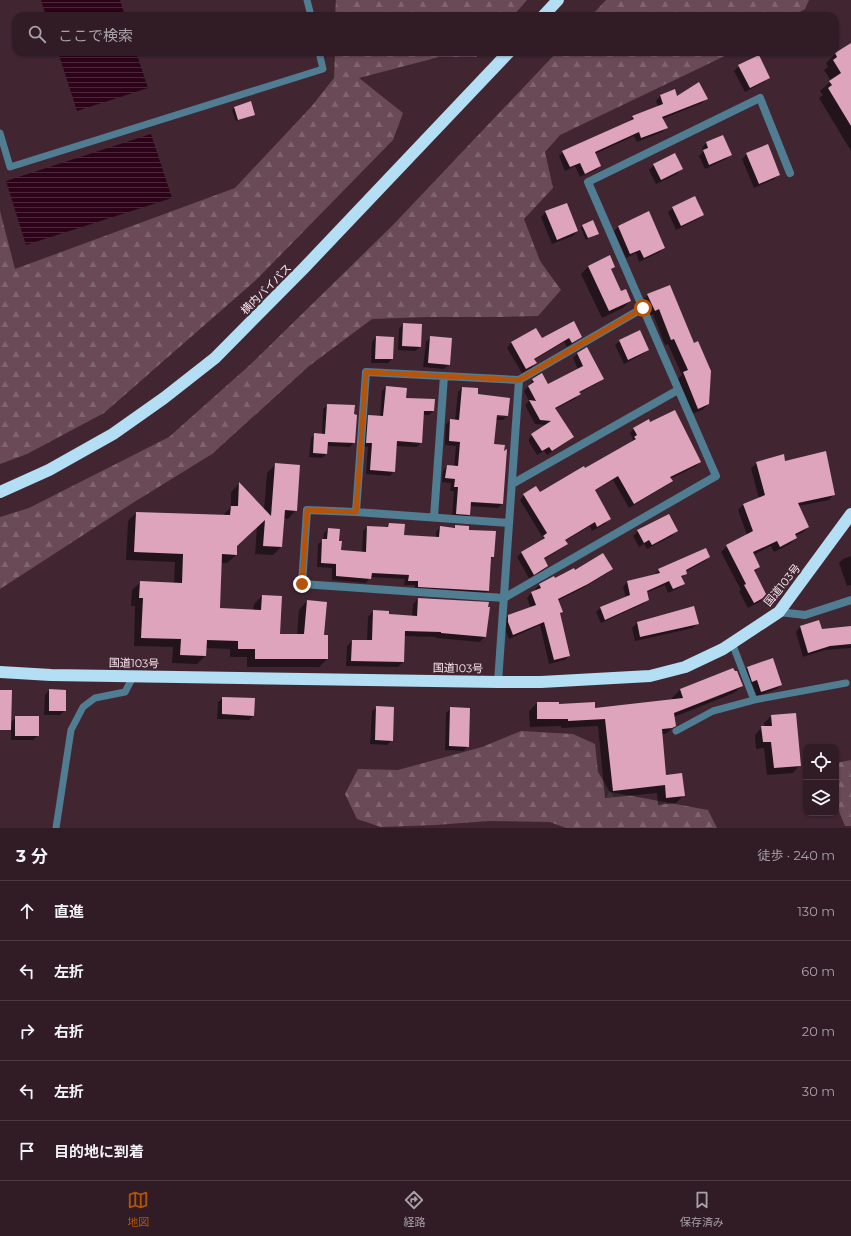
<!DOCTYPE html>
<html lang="ja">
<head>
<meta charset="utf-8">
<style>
	body { margin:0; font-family:Montserrat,"Noto Sans JP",sans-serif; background:#3d2932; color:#f1f3f6 }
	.controls { position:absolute; right:12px; bottom:12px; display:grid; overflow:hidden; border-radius:8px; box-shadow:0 1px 3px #0004 }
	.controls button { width:36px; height:36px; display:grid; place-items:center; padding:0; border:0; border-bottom:1px solid #4c3a43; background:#311c26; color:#f1f3f6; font:20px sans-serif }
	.stop { position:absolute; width:12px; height:12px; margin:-9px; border:3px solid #b45309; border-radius:50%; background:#fff }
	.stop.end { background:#b45309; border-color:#fff; box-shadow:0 1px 4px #0008 }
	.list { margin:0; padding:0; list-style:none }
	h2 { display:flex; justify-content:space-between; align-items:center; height:52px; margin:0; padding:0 16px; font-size:17px }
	h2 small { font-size:13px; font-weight:400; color:#a8a1a7 }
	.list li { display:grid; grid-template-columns:26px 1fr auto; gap:12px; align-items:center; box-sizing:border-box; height:60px; padding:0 16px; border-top:1px solid #4c3a43 }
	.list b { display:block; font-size:15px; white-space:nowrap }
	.list em { font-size:13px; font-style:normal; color:#a8a1a7 }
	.icon { flex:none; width:22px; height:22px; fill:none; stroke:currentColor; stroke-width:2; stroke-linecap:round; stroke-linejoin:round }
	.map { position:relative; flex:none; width:851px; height:828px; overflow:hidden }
	.search { position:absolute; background:#311c26; box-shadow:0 1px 3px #0004; left:12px; right:12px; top:12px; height:44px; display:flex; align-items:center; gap:10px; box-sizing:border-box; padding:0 14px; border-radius:12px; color:#a8a1a7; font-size:15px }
	.sheet { height:352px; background:#311c26 }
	nav { display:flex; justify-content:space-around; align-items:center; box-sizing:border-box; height:56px; border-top:1px solid #4c3a43; background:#311c26; font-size:11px; color:#a8a1a7 }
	nav a { display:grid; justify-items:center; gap:2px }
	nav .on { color:#b45309 }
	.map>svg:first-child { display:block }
</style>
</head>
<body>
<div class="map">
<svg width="851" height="828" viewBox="0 0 851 828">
	<defs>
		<pattern id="forest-firs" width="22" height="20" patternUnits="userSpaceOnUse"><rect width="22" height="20" fill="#6a4a57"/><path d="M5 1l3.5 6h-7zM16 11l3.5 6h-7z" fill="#806470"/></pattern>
		<pattern id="water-rules" width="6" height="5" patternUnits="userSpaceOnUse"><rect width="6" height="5" fill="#2c0318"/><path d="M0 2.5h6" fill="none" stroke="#4c283a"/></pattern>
	</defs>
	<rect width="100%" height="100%" fill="#412632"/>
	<path fill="url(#forest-firs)" d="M336,0H527L513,16H335Z
		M606,0H809L805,9L793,16H591Z
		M335,52H481L476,57H439L359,78L403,113L393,140L257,279L104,413L27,454L0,464V211L15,269L235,188L311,107L334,78Z
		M557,52H733L560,135L545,152L553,188L524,219L540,261L561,290L538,316L501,317H426L372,319L309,366L212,454L131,504L0,589V517L29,508L169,437L251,364L393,225Z
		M521,731L573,734L595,744L598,772L610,792L708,810L717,828H566L550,822L489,821L435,825L381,827L357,819L345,794L358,769L398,770L482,747Z
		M851,760V826H845L836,804V763Z"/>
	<path fill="url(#water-rules)" d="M41,0H120L125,16H46Z
		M58,52H136L148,88L77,111Z
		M151,134L172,198L26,245L6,181Z"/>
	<path fill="#0007" fill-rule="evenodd" d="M851,44V151L819,98L823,95L820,91L831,81L824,70L828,67L826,63L835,54Z
		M739,66L769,78L764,82L745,92L734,71Z
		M674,91L677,97L707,98L702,103L662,119L667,128L662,132L637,142L634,136L595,154L600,166L596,170L580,177L575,166L565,171L559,156L563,152L629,122L633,117L658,107L656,101L660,96Z
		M234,108L254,114L252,116L236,121L232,110Z
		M722,136L730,154L726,159L705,169L699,156L703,152L702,148L706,143Z
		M747,154L779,175L774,179L754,188L742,159Z
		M654,165L681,169L677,174L656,184L649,170Z
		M673,208L703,215L698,219L676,230L668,212Z
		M546,212L577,231L573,236L552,244L541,217Z
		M648,212L664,248L660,252L639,262L636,253L626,258L614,231L618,227Z
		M583,226L597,233L586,240L581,228Z
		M589,266H614L610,270L621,292L630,301L623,308L602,318L581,274Z
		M669,286L709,404L702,410L692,414L678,379L682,375L668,344L665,345L653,314L649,316L642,301L648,295Z
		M403,324L420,347L415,351L398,350L399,329Z
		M535,329L541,340L581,337L576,341L567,347L564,342L534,360L535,363L531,368L522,373L507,348L511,343Z
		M376,337L392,359L388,363H371L372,342Z
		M430,338L449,364L444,369L423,367L426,342Z
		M620,341L648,350L643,354L624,364L615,345Z
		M587,348L603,378L598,383L579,393V394L575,399L555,409L573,437L568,441L547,455L544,451L537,455L529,442V438L546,425L535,424L525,405L529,401L524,391L533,380L548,386L578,369L573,358L577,354Z
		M386,387L405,399L433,411L429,415H423L421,442L417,447L396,446L394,471L390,476L366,474L368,447H362L364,421L369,416L380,417L382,391Z
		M462,388L477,395L509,399L507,416L503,420H495L493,445L503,453L506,451L502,504L498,508L470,506L469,514L465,519L452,518L454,491H450L451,483L442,482L443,471L447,466L454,467L456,446L445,445L446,424L451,420H455L458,392ZM492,414L505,415V417L492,416Z
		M328,405L354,442L350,447L327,446L326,454L322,458L309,457L311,438L315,434L322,435L323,409Z
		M650,424L700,462L696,466L670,479L671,481L667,485L629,508L613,480L594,491L609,519L605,524L592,531L590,526L565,541L567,544L562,548L543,560L547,566L542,571L529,578L517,557L521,553L540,542L543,538L520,500L524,495L539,493L585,470L631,443L633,439L630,433L634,429Z
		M784,462L834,494L829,500L798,506L808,527L802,533L795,536L796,538L790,544L774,552L771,546L753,555L759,567L754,572L766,596L761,601L748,608L739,591L741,590L721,552L727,546L747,535L738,510L743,505L759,499L751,468L757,463Z
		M276,464L296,510L288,519L283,518L281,547L273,555L255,554L257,526L236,546V555L227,563H220L219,609L253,611L254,604L262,596L279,635H297L299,610L307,601L323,636L327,659L319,667H247V657H230V649L205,648V656L197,664L172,663L173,647L134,646L135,606H131L132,590L141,582L174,584L175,562L126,560L128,521L136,513L223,515L231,507V492L239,484L264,510L267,473Z
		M389,524L403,536L436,537V532L440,527L453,528L456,526L468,530L493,557L490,559L488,591L484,595L414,591L415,585H404L405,579L370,577L366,583L332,580V568L317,567L318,544L323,540L324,533L328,529L338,542L340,551L362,553L363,531L367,527L385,528Z
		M638,531H676L672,536L647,549L644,544L639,547L633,536Z
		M851,556V585L847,586L839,563L843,559Z
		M709,557L705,561L685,572L686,573L681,578L684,584L679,588L668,593L665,585L646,593L648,600L643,604L601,623L596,612L601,607L626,598L623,587L627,582L654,575L659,570Z
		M612,569L608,573L583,588L557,601L562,612L559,615L569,656L565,660L549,664L540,625L509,639L504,627V620L509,616L531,608L527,598L531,593L537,591L535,589L540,585L555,580Z
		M418,599L485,636L480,642L436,638V637L404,636L403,662L398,667L346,666L347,646L352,641H367L368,617L373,611L388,615L412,617L413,604Z
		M694,608L698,623L693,628L635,641L632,628L637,623Z
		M819,621L821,630L851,627V648L825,650L803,657L796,632L800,627Z
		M772,659L781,684L777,689L757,696L752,684L748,686L743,673L747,668Z
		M733,669L742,686L734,693L674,717L675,725L667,733L661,735L665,776L684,795L676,803L658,805L657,793L605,798L598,726L561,728V726L530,727L529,711L537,703L594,710L673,700L672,698L680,690Z
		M49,690L65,710L60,715H44L45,695Z
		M0,691L11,722L16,717L38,735L33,740H11V722L3,730H0Z
		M223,698L253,716L249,720L217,719L218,702Z
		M377,707L392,740L387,745L370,744L372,711Z
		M451,708L468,746L463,751L445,750L446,713Z
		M771,716L800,765L793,773L767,775L764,748L756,749L755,735L762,727H765L764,723Z"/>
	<path fill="#dda4bb" d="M851,43V126L828,88L832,85L829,81L841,73L833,60L837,57L835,53Z
		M759,55L770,78L750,88L738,65Z
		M699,82L708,99L662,117L668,128L641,138L639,132L595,152L601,166L585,174L580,163L570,167L562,151L634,119L632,116L663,104L660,95L675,89L677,96Z
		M251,101L255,115L238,120L234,107Z
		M723,135L732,155L709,165L703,150L708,148L706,142Z
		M768,144L780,175L759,184L746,153Z
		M675,153L683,169L661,180L653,164Z
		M695,196L704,215L681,226L672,207Z
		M567,203L578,231L557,240L545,211Z
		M649,211L665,248L644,258L640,250L630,254L618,226Z
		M593,220L599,234L588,238L582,225Z
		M610,255L615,267L611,269L621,291L626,289L631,301L609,311L588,266Z
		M670,285L694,343L698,341L711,371L709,404L698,409L683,372L688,370L674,339L671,340L659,309L655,311L647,294Z
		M574,321L582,337L572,343L569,338L534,359L537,363L526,369L511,342L536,328L542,338Z
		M403,323L422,324L421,347L402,346Z
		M640,330L649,350L628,360L619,340Z
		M376,336L394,337L393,359H375Z
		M430,336L452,338L450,365L428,363Z
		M587,347L604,379L579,392L581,394L555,408L574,437L552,451L549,447L542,451L531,434L551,421L540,420L529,400L536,401L528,386L534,382L532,379L542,373L548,384L583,366L577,353Z
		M386,386L407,388L406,398L435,399L434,411H424L422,443L397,441L395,472L370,470L372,443H366L368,415L383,416Z
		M462,387L478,388V394L510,398L508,416L497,415L494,444L505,445L504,451L507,449L503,504L471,502L470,515L456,514L458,487H454L455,479L445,478L447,465L458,466L460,442L449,441L450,419L459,420Z
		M327,404L355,405L354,414L357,415L355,443L328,442L327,454L313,453L314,433L325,434Z
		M675,410L701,462L670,477L673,481L634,504L618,476L595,490L611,519L597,527L595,522L565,540L568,544L544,558L548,566L534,575L521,552L545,538L543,536L547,533L523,494L536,486L540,492L584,466L585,468L636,439L634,437L637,435L633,428L649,419L650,422Z
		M826,451L835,495L798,503L809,527L795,534L797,538L780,547L777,541L753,552L760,567L754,570L767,596L754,603L744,585L746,584L726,545L753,531L743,504L765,495L756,462L784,454L785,461Z
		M275,463L300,465L297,511L285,510L282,547L263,546L265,520L237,546V555L222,554L220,608L261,610L262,595L282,596L280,634H304L307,600L327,602L324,635H328V659H255V649H238V641L207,640L206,656L180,655L181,639L141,638L143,598H139L140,581L182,583L183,554L134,552L136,512L230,515L231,506H238L239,482L271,516Z
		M669,514L678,531L652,545L649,540L644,543L637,530Z
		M389,523L405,524L404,535L439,537L440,526L455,528V525L469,526V530L496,531L494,557H491L489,591L418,587V581H408L409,575L372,573L371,579L336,576V564L321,563L322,539H327L328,528L340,529L339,541H342L341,550L366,552L367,526L388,527Z
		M706,548L710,557L686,570L687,574L681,576L685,584L673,589L669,581L647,591L649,600L605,620L600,607L630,595L627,581L660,573L658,569Z
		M603,553L613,569L588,584L558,599L563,612L560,613L570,656L554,660L544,622L513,635L508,622V615L536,605L531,592L541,588L539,584L554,576L555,578L574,568L575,570Z
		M418,598L489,602L488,607H490L486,637L441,633V632L405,631L404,662L351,661L352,640H372L373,610L389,611V614L417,616Z
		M694,606L699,624L640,637L637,622Z
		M819,620L822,629L851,626V644L830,646L808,653L800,626Z
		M773,658L782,685L761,692L757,680L752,682L747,667Z
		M733,668L735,671H737L743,686L674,713L676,726L672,728L662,729L666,775L682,773L685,796L666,798L665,785L613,791L605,719L568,721V719H537V702H559V704L595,702V708L683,698L680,689Z
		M49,689L66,690V711H49Z
		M0,690H12L11,730H0Z
		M222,697L255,698L254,716L222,714Z
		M376,706L394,707L393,741L375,740Z
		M450,707L470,708L469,747L449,746Z
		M796,713L801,766L774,768L771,742H763L761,726H772L771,715Z
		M15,716H39V736H15Z"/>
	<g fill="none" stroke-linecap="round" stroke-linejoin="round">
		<path stroke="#507d92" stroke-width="7" d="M307,0L311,16
			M0,133L10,167L323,69L319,52
			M732,643L754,700
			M676,731L713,711L754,700L846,683
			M56,828L71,730L83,707L95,698L125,692L134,675"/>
		<path stroke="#507d92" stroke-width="8" d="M643,308L519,380L366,372L356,512L307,510L302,584L504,598L716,476C673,378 631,280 588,182L760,98L790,173
			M512,484L678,390
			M356,512L509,523
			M434,517L444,376
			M779,612L805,615L851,600
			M498,682L519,380"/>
		<path stroke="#b4def3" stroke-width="12" d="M543,16L558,0
			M0,492L49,470L113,434L164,398L215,358L304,268L509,52
			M0,672L51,675L498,682H541L650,676L685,667L723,649L779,612L851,514"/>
	</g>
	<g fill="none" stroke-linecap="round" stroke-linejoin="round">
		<path stroke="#b45309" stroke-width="5" d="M302,584L307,510L356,512L366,372L519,380L643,308"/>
	</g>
	<g text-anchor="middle" stroke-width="4" stroke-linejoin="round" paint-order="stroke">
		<g font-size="11" fill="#feebf2" stroke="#412632">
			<text transform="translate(266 289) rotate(-45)" y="4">横内バイパス</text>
			<text transform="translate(782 585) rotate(-51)" y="4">国道103号</text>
			<text transform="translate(134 663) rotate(1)" y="4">国道103号</text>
			<text transform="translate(458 668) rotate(1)" y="4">国道103号</text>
		</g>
	</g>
</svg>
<div class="controls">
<button><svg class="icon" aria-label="locate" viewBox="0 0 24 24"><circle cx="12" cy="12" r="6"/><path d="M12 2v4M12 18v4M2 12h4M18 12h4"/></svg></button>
<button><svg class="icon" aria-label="layers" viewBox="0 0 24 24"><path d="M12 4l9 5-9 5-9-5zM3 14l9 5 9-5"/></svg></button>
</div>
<div class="stop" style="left:643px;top:308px"></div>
<div class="stop end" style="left:302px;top:584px"></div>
<div class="search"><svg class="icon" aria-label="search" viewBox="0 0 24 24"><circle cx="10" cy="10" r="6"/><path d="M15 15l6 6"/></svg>ここで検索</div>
</div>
<section class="sheet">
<h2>3 分<small>徒歩 · 240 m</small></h2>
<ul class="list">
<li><svg class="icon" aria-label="ahead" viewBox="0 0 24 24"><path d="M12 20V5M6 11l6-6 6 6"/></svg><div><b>直進</b></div><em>130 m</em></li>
<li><svg class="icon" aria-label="left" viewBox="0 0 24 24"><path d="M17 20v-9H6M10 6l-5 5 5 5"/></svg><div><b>左折</b></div><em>60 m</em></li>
<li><svg class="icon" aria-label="right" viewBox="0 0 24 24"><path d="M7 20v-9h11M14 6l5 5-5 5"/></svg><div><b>右折</b></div><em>20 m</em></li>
<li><svg class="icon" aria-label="left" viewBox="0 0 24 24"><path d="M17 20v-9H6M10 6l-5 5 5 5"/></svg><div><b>左折</b></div><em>30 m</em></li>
<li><svg class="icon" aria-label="arrive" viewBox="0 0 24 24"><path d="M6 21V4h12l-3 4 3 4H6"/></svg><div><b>目的地に到着</b></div></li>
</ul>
</section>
<nav>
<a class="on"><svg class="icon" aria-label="map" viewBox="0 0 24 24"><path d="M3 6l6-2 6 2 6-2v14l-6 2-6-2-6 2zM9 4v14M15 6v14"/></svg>地図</a>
<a><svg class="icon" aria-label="directions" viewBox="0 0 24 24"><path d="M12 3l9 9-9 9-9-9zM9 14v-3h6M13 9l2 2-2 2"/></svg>経路</a>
<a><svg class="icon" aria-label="saved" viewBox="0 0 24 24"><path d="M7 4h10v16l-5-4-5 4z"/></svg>保存済み</a>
</nav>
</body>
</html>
